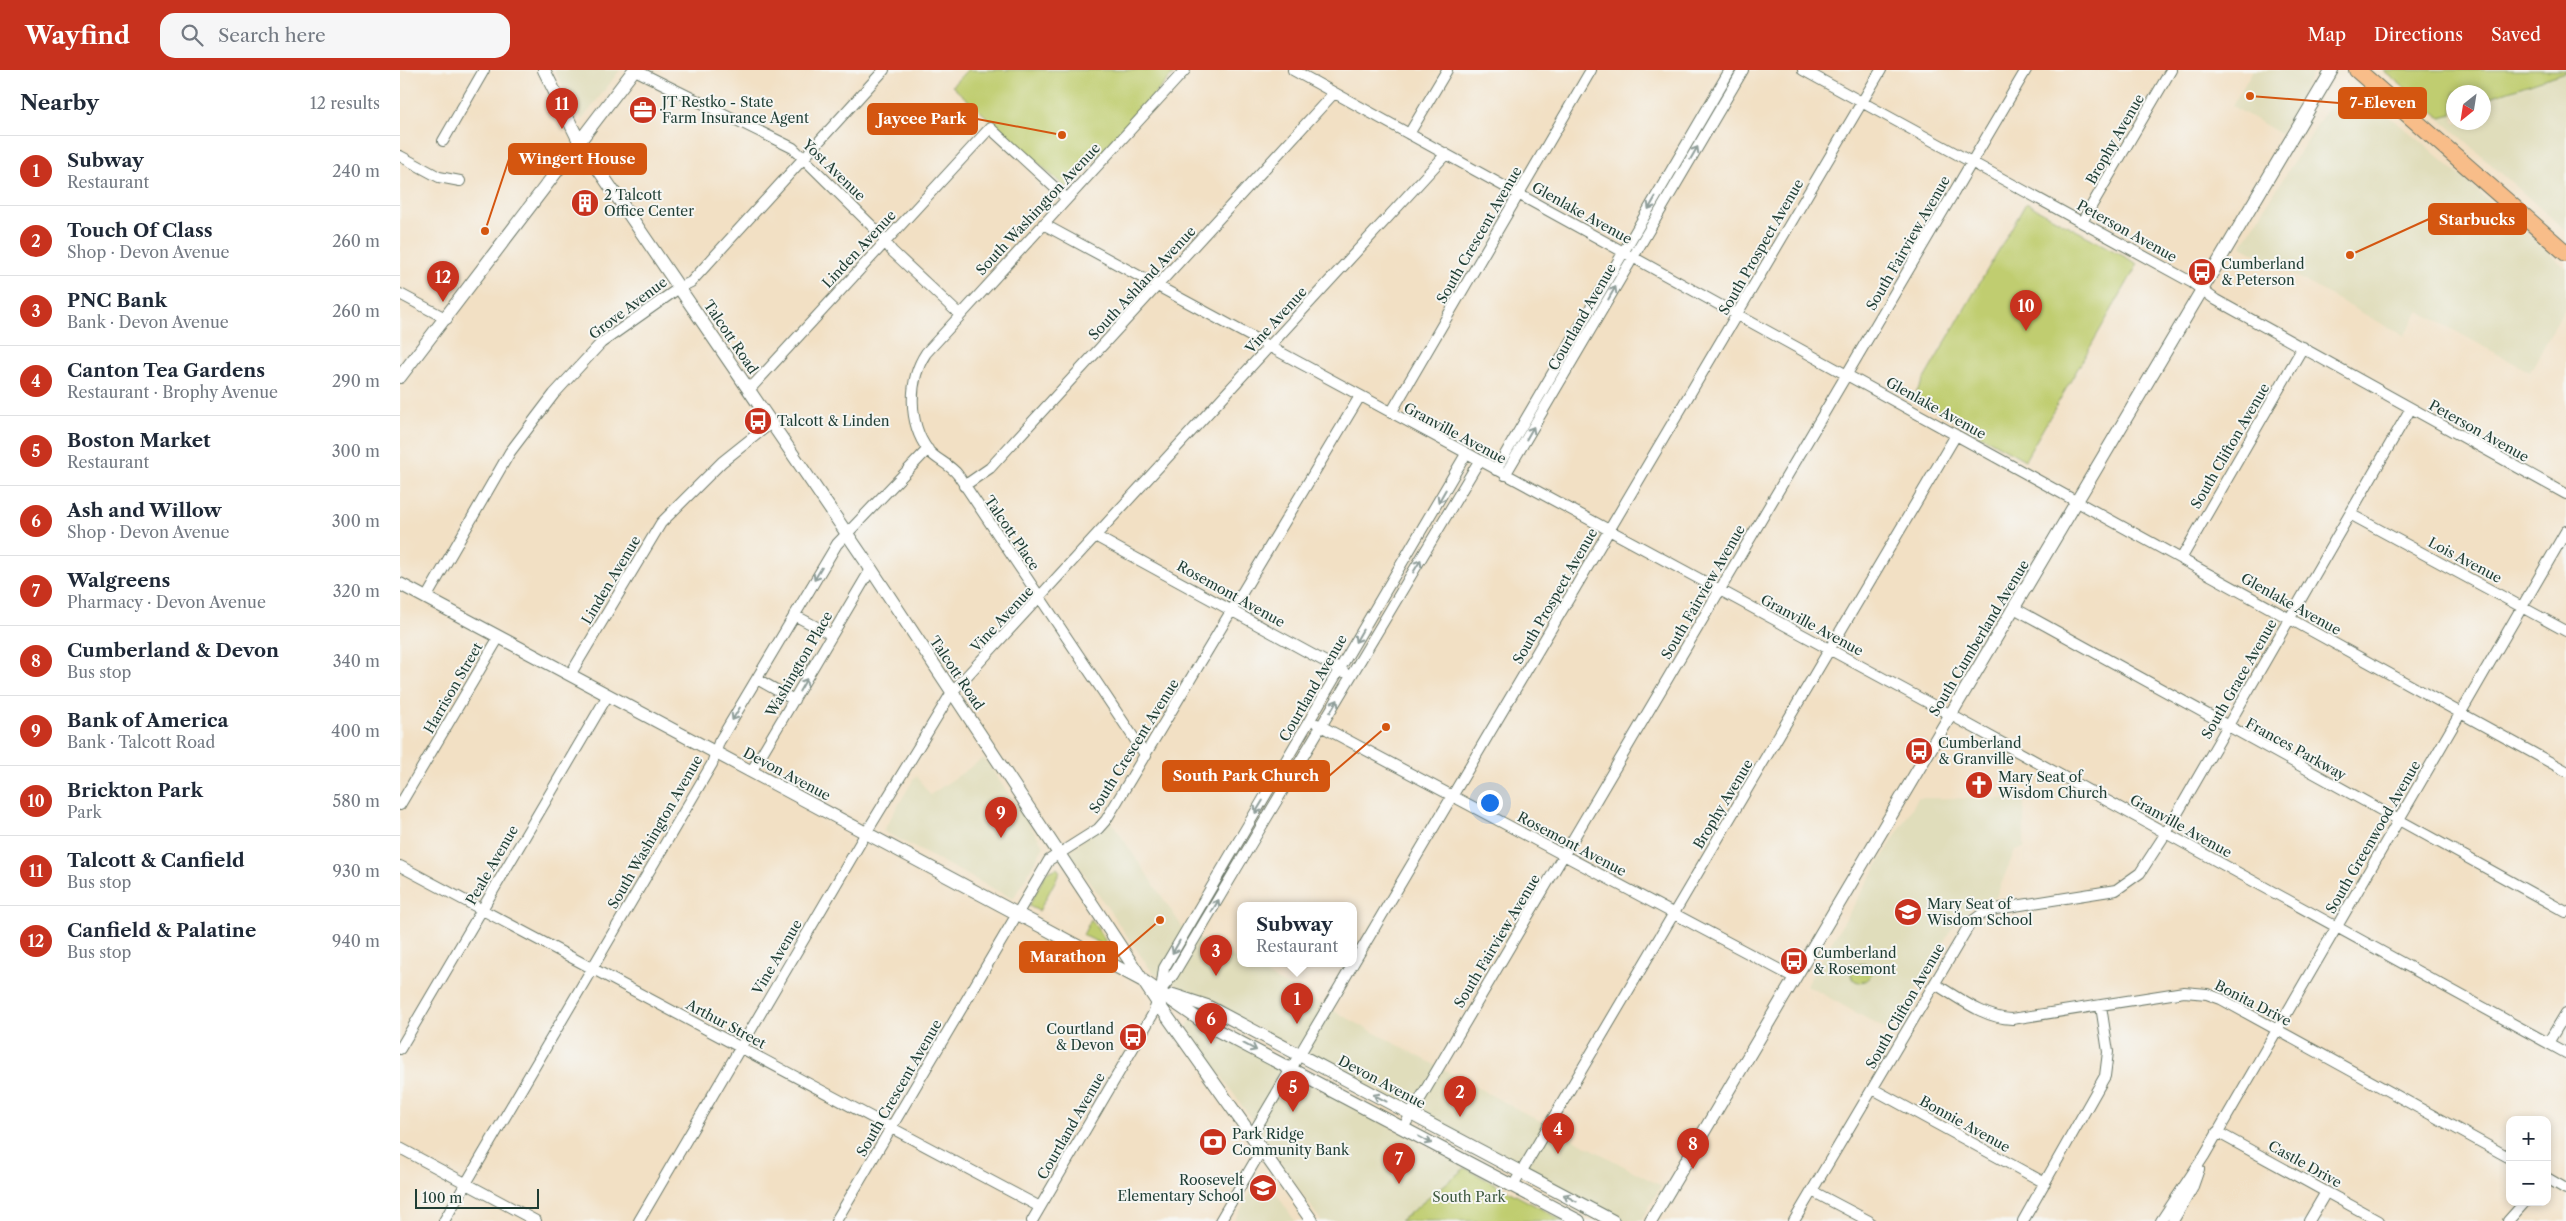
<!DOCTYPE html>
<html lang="en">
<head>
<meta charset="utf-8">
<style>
	body { margin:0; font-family:"Libre Caslon Text",serif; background:#f6f6f7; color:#1f2937 }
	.controls { position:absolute; right:15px; bottom:15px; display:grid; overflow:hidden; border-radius:10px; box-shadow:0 2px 8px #0003 }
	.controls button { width:45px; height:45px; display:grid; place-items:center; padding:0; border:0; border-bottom:1px solid #e0e1e3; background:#fff; color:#1f2937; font:25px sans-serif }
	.compass { position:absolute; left:2046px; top:15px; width:45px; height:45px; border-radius:50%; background:#fff; box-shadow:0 2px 8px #0003; rotate:210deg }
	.scale { position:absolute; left:15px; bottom:12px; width:124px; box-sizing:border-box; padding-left:5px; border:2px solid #1f3d34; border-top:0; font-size:14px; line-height:18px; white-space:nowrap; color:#1f3d34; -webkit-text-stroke:4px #f6f6f2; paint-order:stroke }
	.you { position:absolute; left:1089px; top:732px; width:18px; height:18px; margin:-12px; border:4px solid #fff; border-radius:50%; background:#1a73e8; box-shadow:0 0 0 8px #1a73e833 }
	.badge { display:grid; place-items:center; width:32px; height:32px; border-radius:50%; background:#c8321e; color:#fff; font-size:16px; font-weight:700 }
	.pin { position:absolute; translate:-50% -41px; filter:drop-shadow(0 1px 2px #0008) }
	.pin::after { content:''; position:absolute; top:26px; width:18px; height:15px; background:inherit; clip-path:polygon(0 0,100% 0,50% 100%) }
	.popup { position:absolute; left:837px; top:832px; width:120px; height:65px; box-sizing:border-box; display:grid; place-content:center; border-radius:10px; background:#fff; filter:drop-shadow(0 1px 4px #0005); font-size:16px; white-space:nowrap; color:#747a83 }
	.popup b { font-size:19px; color:#1f2937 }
	.popup::after { content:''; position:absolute; left:50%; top:100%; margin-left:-10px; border:10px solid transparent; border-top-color:#fff }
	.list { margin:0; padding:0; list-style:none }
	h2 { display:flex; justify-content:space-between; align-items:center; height:65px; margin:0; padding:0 20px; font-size:21px }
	h2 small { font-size:16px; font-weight:400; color:#747a83 }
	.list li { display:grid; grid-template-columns:32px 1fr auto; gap:15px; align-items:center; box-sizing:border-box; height:70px; padding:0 20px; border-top:1px solid #e0e1e3 }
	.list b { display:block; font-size:19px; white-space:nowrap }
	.list p { margin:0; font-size:16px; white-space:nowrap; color:#747a83 }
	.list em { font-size:16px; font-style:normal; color:#747a83 }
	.icon { flex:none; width:28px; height:28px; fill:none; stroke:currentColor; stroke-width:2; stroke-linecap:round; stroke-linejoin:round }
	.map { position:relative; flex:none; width:2166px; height:1151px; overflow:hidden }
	header { display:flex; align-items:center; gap:30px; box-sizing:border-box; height:70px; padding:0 25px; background:#c8321e; color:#fff }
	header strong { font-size:24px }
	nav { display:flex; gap:28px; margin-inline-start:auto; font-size:18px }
	.search { width:350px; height:45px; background:#f6f6f7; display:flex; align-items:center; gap:12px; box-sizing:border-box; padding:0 18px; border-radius:15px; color:#747a83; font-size:19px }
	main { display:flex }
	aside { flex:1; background:#fff }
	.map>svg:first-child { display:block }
</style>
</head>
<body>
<header>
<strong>Wayfind</strong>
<div class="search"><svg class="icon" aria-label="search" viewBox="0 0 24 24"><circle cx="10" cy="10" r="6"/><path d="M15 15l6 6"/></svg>Search here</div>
<nav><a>Map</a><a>Directions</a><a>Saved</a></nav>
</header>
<main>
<aside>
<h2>Nearby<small>12 results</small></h2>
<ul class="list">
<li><span class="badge">1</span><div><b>Subway</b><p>Restaurant</p></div><em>240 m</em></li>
<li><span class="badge">2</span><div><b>Touch Of Class</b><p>Shop · Devon Avenue</p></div><em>260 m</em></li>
<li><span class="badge">3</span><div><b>PNC Bank</b><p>Bank · Devon Avenue</p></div><em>260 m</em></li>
<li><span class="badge">4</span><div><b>Canton Tea Gardens</b><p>Restaurant · Brophy Avenue</p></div><em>290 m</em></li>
<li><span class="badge">5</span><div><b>Boston Market</b><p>Restaurant</p></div><em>300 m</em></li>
<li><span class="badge">6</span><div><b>Ash and Willow</b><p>Shop · Devon Avenue</p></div><em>300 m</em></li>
<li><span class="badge">7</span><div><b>Walgreens</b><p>Pharmacy · Devon Avenue</p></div><em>320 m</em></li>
<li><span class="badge">8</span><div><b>Cumberland &amp; Devon</b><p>Bus stop</p></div><em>340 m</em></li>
<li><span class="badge">9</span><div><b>Bank of America</b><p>Bank · Talcott Road</p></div><em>400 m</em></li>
<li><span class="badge">10</span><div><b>Brickton Park</b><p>Park</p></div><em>580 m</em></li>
<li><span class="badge">11</span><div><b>Talcott &amp; Canfield</b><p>Bus stop</p></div><em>930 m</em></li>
<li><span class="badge">12</span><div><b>Canfield &amp; Palatine</b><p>Bus stop</p></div><em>940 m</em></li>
</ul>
</aside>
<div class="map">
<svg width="2166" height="1151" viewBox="0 0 2166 1151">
	<rect width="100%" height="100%" fill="#f6f6f2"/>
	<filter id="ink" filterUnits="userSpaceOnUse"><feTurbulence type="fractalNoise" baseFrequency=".02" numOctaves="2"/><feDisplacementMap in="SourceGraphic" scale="10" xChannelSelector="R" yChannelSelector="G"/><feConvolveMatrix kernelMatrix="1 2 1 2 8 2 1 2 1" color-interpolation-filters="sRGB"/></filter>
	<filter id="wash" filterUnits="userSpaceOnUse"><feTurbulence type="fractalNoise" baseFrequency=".0096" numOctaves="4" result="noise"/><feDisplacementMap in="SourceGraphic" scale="20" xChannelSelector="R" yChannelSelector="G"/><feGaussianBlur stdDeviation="1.12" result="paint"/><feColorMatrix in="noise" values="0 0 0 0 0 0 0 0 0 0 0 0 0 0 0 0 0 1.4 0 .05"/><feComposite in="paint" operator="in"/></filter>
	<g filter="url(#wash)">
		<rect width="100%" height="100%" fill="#f2e0c4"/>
		<path fill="#e0ddbb" d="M154,0H220L182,50Z
			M1853,0H1915L1881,64L1832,36Z
			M2166,2V161L2040,49L2052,45L2051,40L2053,39L2054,52H2084V29Z
			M1954,21L2012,64L2166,198V236L2130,302L2019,241L2004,266L1841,176L1933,29L1944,22Z
			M584,688L644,776L613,829L483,761L516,705L530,725Z
			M1518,728L1624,729V778L1615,780L1596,827L1574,835L1551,860L1491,962L1406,915Z
			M709,748L785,861L1261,1116L1241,1151H1225L752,902L669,782Z
			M792,950L1065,1098L1000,1151H921L787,956Z
			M862,1103L895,1151H834Z"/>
		<path fill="#c0cd6f" stroke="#708552" d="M567,0H777L670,117H665L552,16Z
			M1983,0H2166V2L2084,29V22H2054L2052,45L2041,48Z
			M1626,133L1738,194L1625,390L1513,328Z
			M657,798L660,802L639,841L629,836L646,803Z
			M691,849L710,878L683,865Z
			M1466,893L1473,902L1468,909L1460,913L1454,910L1450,902L1454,895Z
			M1065,1098L1164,1151H1000Z"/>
	</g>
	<g filter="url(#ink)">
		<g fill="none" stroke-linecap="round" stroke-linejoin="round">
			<defs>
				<path id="minor" d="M235,0L393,78L478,162L492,181L559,244
					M893,0L2166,701
					M1403,0L1791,212L1816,230L2166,424
					M1009,64L1047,0
					M43,71L84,0
					M0,86L39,107L60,111
					M1682,152L1771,0
					M643,154L1551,645L2166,983
					M0,224L47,249
					M349,320L590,58L666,128
					M991,343L1191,0
					M1096,400L1330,0
					M1105,405L1343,0
					M564,416L590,398L934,23
					M1950,444L2166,561
					M697,467L944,602
					M1781,489L1903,277
					M26,528L110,382L154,324L201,273L279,218L291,212L484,0
					M1614,538L2166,842
					M394,545L432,565
					M170,605L261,453L322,392L371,353
					M357,609L394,630
					M917,654L1395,908
					M746,686L558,405C550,394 536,390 528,380C508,353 508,310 526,283L785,0
					M351,702L471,499
					M0,735L99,567
					M0,796L640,1137
					M1535,914C1559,928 1584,948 1612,949L1784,922L1807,924L1821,929L2110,1088
					M761,920L773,905L1079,391
					M2148,973L2166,943
					M0,979L208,625
					M1473,1019L1645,1113
					M1003,1058L1626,0
					M1817,1062L1979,1151
					M852,1065L1481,0
					M0,1078L136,1151
					M2147,1108L2166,1119
					M1113,1116L1556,365
					M1412,1121L1469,1151
					M44,1151L312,694L319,672L437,474L528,379
					M239,1151L466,763L552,622L1046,84
					M436,1151L649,790L698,759L706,750L960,326
					M632,1151L753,944L761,921L764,898L1066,384
					M820,1151L862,1079
					M1394,1151L1571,852L1582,844L1596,839L1716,820L1740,803L1766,763L2011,338
					M1623,1151L1705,1006L1708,982L1701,936
					M1761,1151L1804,1086L2166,461
					M1773,1151L1792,1119L1799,1099
					M1909,1151L1926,1122
					M2108,1151L2125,1132"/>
				<path id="tertiary" d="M144,0L179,71L471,499L757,932L912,1151
					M0,307L234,0
					M0,514L745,912L807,955L1179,1151
					M773,925L807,936L1213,1151
					M1251,1151L1932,0"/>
				<path id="primary" d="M1957,0L2166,183"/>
			</defs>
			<use href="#minor" stroke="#697666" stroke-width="12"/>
			<use href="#tertiary" stroke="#697666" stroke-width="14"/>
			<use href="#primary" stroke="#697666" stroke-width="18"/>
			<use href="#minor" stroke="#fff" stroke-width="10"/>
			<use href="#tertiary" stroke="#fff" stroke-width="12"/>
			<use href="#primary" stroke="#f8bd89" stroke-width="16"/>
		</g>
		<defs><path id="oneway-shaft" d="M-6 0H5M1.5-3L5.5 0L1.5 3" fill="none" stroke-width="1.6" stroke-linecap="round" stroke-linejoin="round" transform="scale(1.25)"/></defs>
		<g stroke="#8f9e9a">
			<use href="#oneway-shaft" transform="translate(1294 83) rotate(-60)"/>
			<use href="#oneway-shaft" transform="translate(1252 133) rotate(120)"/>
			<use href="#oneway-shaft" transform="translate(1212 223) rotate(-60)"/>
			<use href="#oneway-shaft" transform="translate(1130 363) rotate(-60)"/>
			<use href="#oneway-shaft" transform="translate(1042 426) rotate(120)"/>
			<use href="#oneway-shaft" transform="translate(1017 496) rotate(-59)"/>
			<use href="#oneway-shaft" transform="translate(418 504) rotate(121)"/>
			<use href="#oneway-shaft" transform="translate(959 566) rotate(120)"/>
			<use href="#oneway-shaft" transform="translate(403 615) rotate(-60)"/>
			<use href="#oneway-shaft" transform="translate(934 636) rotate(-59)"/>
			<use href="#oneway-shaft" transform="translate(336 644) rotate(121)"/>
			<use href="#oneway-shaft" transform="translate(859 737) rotate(121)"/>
			<use href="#oneway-shaft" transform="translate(815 836) rotate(-59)"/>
			<use href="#oneway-shaft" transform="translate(776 877) rotate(120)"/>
			<use href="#oneway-shaft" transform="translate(850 977) rotate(28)"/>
			<use href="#oneway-shaft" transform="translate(980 1028) rotate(-152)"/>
			<use href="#oneway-shaft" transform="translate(1025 1070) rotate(28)"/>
			<use href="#oneway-shaft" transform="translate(1170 1128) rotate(-152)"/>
		</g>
	</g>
	<defs>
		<symbol id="office-disc" viewBox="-11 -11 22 22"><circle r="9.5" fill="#c8321e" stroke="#f6f6f2"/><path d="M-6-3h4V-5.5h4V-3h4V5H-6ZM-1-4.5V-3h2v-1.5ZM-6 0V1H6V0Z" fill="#fff"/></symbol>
		<symbol id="building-disc" viewBox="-11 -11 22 22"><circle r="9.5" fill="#c8321e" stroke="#f6f6f2"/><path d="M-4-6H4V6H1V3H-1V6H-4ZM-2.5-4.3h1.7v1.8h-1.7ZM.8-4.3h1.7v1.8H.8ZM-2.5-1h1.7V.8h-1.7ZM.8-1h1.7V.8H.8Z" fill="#fff"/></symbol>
		<symbol id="bus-disc" viewBox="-11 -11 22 22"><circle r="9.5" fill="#c8321e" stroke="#f6f6f2"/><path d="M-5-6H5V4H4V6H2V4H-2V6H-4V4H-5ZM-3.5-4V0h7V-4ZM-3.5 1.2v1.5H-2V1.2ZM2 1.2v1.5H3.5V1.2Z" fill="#fff"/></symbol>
		<symbol id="church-disc" viewBox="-11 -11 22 22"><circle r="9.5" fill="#c8321e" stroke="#f6f6f2"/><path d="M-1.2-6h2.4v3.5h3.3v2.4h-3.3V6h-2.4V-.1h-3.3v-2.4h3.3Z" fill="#fff"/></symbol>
		<symbol id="school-disc" viewBox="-11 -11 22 22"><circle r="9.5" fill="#c8321e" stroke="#f6f6f2"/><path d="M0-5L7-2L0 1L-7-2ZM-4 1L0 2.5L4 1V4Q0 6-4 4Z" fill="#fff"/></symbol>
		<symbol id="bank-disc" viewBox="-11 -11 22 22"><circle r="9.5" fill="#c8321e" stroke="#f6f6f2"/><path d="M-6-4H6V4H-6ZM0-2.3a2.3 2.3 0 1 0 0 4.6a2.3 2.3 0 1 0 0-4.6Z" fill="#fff"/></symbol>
	</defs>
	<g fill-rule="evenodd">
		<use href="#office-disc" x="227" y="24" width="32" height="32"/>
		<use href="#building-disc" x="169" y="117" width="32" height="32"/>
		<use href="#bus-disc" x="1786" y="186" width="32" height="32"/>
		<use href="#bus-disc" x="342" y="335" width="32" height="32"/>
		<use href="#bus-disc" x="1503" y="665" width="32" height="32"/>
		<use href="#church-disc" x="1563" y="699" width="32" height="32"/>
		<use href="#school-disc" x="1492" y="826" width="32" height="32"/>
		<use href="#bus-disc" x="1378" y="875" width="32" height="32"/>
		<use href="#bus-disc" x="717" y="951" width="32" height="32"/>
		<use href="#bank-disc" x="797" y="1056" width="32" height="32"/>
		<use href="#school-disc" x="847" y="1102" width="32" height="32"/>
	</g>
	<g text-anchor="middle" stroke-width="4" stroke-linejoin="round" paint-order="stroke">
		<g font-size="14" fill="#1f3d34" stroke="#f6f6f2" text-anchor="start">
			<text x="262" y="37">JT Restko - State<tspan x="262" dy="16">Farm Insurance Agent</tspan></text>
			<text x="204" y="130">2 Talcott<tspan x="204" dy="16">Office Center</tspan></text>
			<text x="1821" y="199">Cumberland<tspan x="1821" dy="16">&amp; Peterson</tspan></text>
			<text x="377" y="356">Talcott &amp; Linden</text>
			<text x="1538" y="678">Cumberland<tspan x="1538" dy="16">&amp; Granville</tspan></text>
			<text x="1598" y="712">Mary Seat of<tspan x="1598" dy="16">Wisdom Church</tspan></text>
			<text x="1527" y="839">Mary Seat of<tspan x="1527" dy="16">Wisdom School</tspan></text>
			<text x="1413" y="888">Cumberland<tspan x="1413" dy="16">&amp; Rosemont</tspan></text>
			<text x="714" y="964" text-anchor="end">Courtland<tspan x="714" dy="16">&amp; Devon</tspan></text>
			<text x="832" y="1069">Park Ridge<tspan x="832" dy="16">Community Bank</tspan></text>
			<text x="844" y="1115" text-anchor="end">Roosevelt<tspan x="844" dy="16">Elementary School</tspan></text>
		</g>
		<g font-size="14" fill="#1f3d34" stroke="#f6f6f2">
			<text transform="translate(1715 69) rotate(-60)" y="5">Brophy Avenue</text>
			<text transform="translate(434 100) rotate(44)" y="5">Yost Avenue</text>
			<text transform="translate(638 139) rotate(-47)" y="5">South Washington Avenue</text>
			<text transform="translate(1182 143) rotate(29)" y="5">Glenlake Avenue</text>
			<text transform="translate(1727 161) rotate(29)" y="5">Peterson Avenue</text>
			<text transform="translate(1079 165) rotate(-60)" y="5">South Crescent Avenue</text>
			<text transform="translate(1508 173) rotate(-60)" y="5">South Fairview Avenue</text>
			<text transform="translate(1361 177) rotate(-60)" y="5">South Prospect Avenue</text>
			<text transform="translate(459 179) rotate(-47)" y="5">Linden Avenue</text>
			<text transform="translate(742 213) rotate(-47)" y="5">South Ashland Avenue</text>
			<text transform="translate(228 238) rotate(-37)" y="5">Grove Avenue</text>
			<text transform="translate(1182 247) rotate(-60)" y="5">Courtland Avenue</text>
			<text transform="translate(876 250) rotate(-48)" y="5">Vine Avenue</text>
			<text transform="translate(331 267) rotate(56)" y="5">Talcott Road</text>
			<text transform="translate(1536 338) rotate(29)" y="5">Glenlake Avenue</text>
			<text transform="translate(2079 361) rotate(29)" y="5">Peterson Avenue</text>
			<text transform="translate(1055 363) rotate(28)" y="5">Granville Avenue</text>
			<text transform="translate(1830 376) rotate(-60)" y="5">South Clifton Avenue</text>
			<text transform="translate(612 463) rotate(56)" y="5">Talcott Place</text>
			<text transform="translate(2065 490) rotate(28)" y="5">Lois Avenue</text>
			<text transform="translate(211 510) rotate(-59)" y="5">Linden Avenue</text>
			<text transform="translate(1303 522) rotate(-60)" y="5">South Fairview Avenue</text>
			<text transform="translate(831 524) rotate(29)" y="5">Rosemont Avenue</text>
			<text transform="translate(1155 526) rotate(-60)" y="5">South Prospect Avenue</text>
			<text transform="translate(1891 534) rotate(29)" y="5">Glenlake Avenue</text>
			<text transform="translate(602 549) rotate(-47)" y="5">Vine Avenue</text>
			<text transform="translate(1412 555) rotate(28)" y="5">Granville Avenue</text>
			<text transform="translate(1579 568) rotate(-59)" y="5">South Cumberland Avenue</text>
			<text transform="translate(399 594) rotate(-60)" y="5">Washington Place</text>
			<text transform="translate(557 603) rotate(56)" y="5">Talcott Road</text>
			<text transform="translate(1839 609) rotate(-60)" y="5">South Grace Avenue</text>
			<text transform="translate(53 618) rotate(-60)" y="5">Harrison Street</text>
			<text transform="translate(913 618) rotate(-60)" y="5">Courtland Avenue</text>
			<text transform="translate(734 676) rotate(-58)" y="5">South Crescent Avenue</text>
			<text transform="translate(1896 679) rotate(29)" y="5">Frances Parkway</text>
			<text transform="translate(387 704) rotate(28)" y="5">Devon Avenue</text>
			<text transform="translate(1323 734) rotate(-59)" y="5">Brophy Avenue</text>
			<text transform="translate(1781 756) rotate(29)" y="5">Granville Avenue</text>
			<text transform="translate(255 762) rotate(-60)" y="5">South Washington Avenue</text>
			<text transform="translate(1973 767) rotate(-60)" y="5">South Greenwood Avenue</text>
			<text transform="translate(1172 774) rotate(28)" y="5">Rosemont Avenue</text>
			<text transform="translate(92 795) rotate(-60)" y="5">Peale Avenue</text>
			<text transform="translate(1097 871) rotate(-59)" y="5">South Fairview Avenue</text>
			<text transform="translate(377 887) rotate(-60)" y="5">Vine Avenue</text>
			<text transform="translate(1853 933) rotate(27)" y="5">Bonita Drive</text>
			<text transform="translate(1505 936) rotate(-60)" y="5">South Clifton Avenue</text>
			<text transform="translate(326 954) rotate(28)" y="5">Arthur Street</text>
			<text transform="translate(982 1012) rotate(28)" y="5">Devon Avenue</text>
			<text transform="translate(499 1018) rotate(-60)" y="5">South Crescent Avenue</text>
			<text transform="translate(1565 1054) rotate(29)" y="5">Bonnie Avenue</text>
			<text transform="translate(671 1056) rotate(-60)" y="5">Courtland Avenue</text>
			<text transform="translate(1905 1094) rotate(29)" y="5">Castle Drive</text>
		</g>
		<g font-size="14" fill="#3f5a40" stroke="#f6f6f2">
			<text x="1069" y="1132">South Park</text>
		</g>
	</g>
	<path fill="none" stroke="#d45610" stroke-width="2" d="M1850 26L1939 33M662 65L577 49M85 161L109 89M1950 185L2029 149M986 657L929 706M760 850L717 887"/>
	<g fill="#d45610" stroke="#f6f6f2" stroke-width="2">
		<circle cx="1850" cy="26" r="5"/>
		<circle cx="662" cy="65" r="5"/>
		<circle cx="85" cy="161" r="5"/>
		<circle cx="1950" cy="185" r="5"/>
		<circle cx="986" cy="657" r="5"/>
		<circle cx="760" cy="850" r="5"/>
	</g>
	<g fill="#d45610" stroke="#d45610" stroke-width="2">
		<rect x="1939" y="18" width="87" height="30" rx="5"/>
		<rect x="468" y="34" width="109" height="30" rx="5"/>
		<rect x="109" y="74" width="137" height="30" rx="5"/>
		<rect x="2029" y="134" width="97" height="30" rx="5"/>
		<rect x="763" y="691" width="166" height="30" rx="5"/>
		<rect x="620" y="872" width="97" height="30" rx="5"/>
	</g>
	<g font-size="15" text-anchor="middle" font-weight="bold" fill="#fff">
		<text x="1983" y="38">7-Eleven</text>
		<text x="522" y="54">Jaycee Park</text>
		<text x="177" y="94">Wingert House</text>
		<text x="2077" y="155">Starbucks</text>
		<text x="846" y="711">South Park Church</text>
		<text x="668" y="892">Marathon</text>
	</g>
</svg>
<div class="controls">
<button>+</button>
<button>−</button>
</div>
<svg class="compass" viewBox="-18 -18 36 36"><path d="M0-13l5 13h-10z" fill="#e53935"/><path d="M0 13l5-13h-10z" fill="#747a83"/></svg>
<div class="scale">100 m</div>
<div class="you"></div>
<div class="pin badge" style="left:897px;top:954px">1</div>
<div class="popup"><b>Subway</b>Restaurant</div>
<div class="pin badge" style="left:1060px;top:1047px">2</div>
<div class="pin badge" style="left:816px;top:906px">3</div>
<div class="pin badge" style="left:1158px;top:1084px">4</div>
<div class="pin badge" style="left:893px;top:1042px">5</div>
<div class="pin badge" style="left:811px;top:974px">6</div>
<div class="pin badge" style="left:999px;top:1114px">7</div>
<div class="pin badge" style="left:1293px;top:1099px">8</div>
<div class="pin badge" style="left:601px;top:768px">9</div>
<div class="pin badge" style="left:1626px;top:261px">10</div>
<div class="pin badge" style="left:162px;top:59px">11</div>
<div class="pin badge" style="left:43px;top:232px">12</div>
</div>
</main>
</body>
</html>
